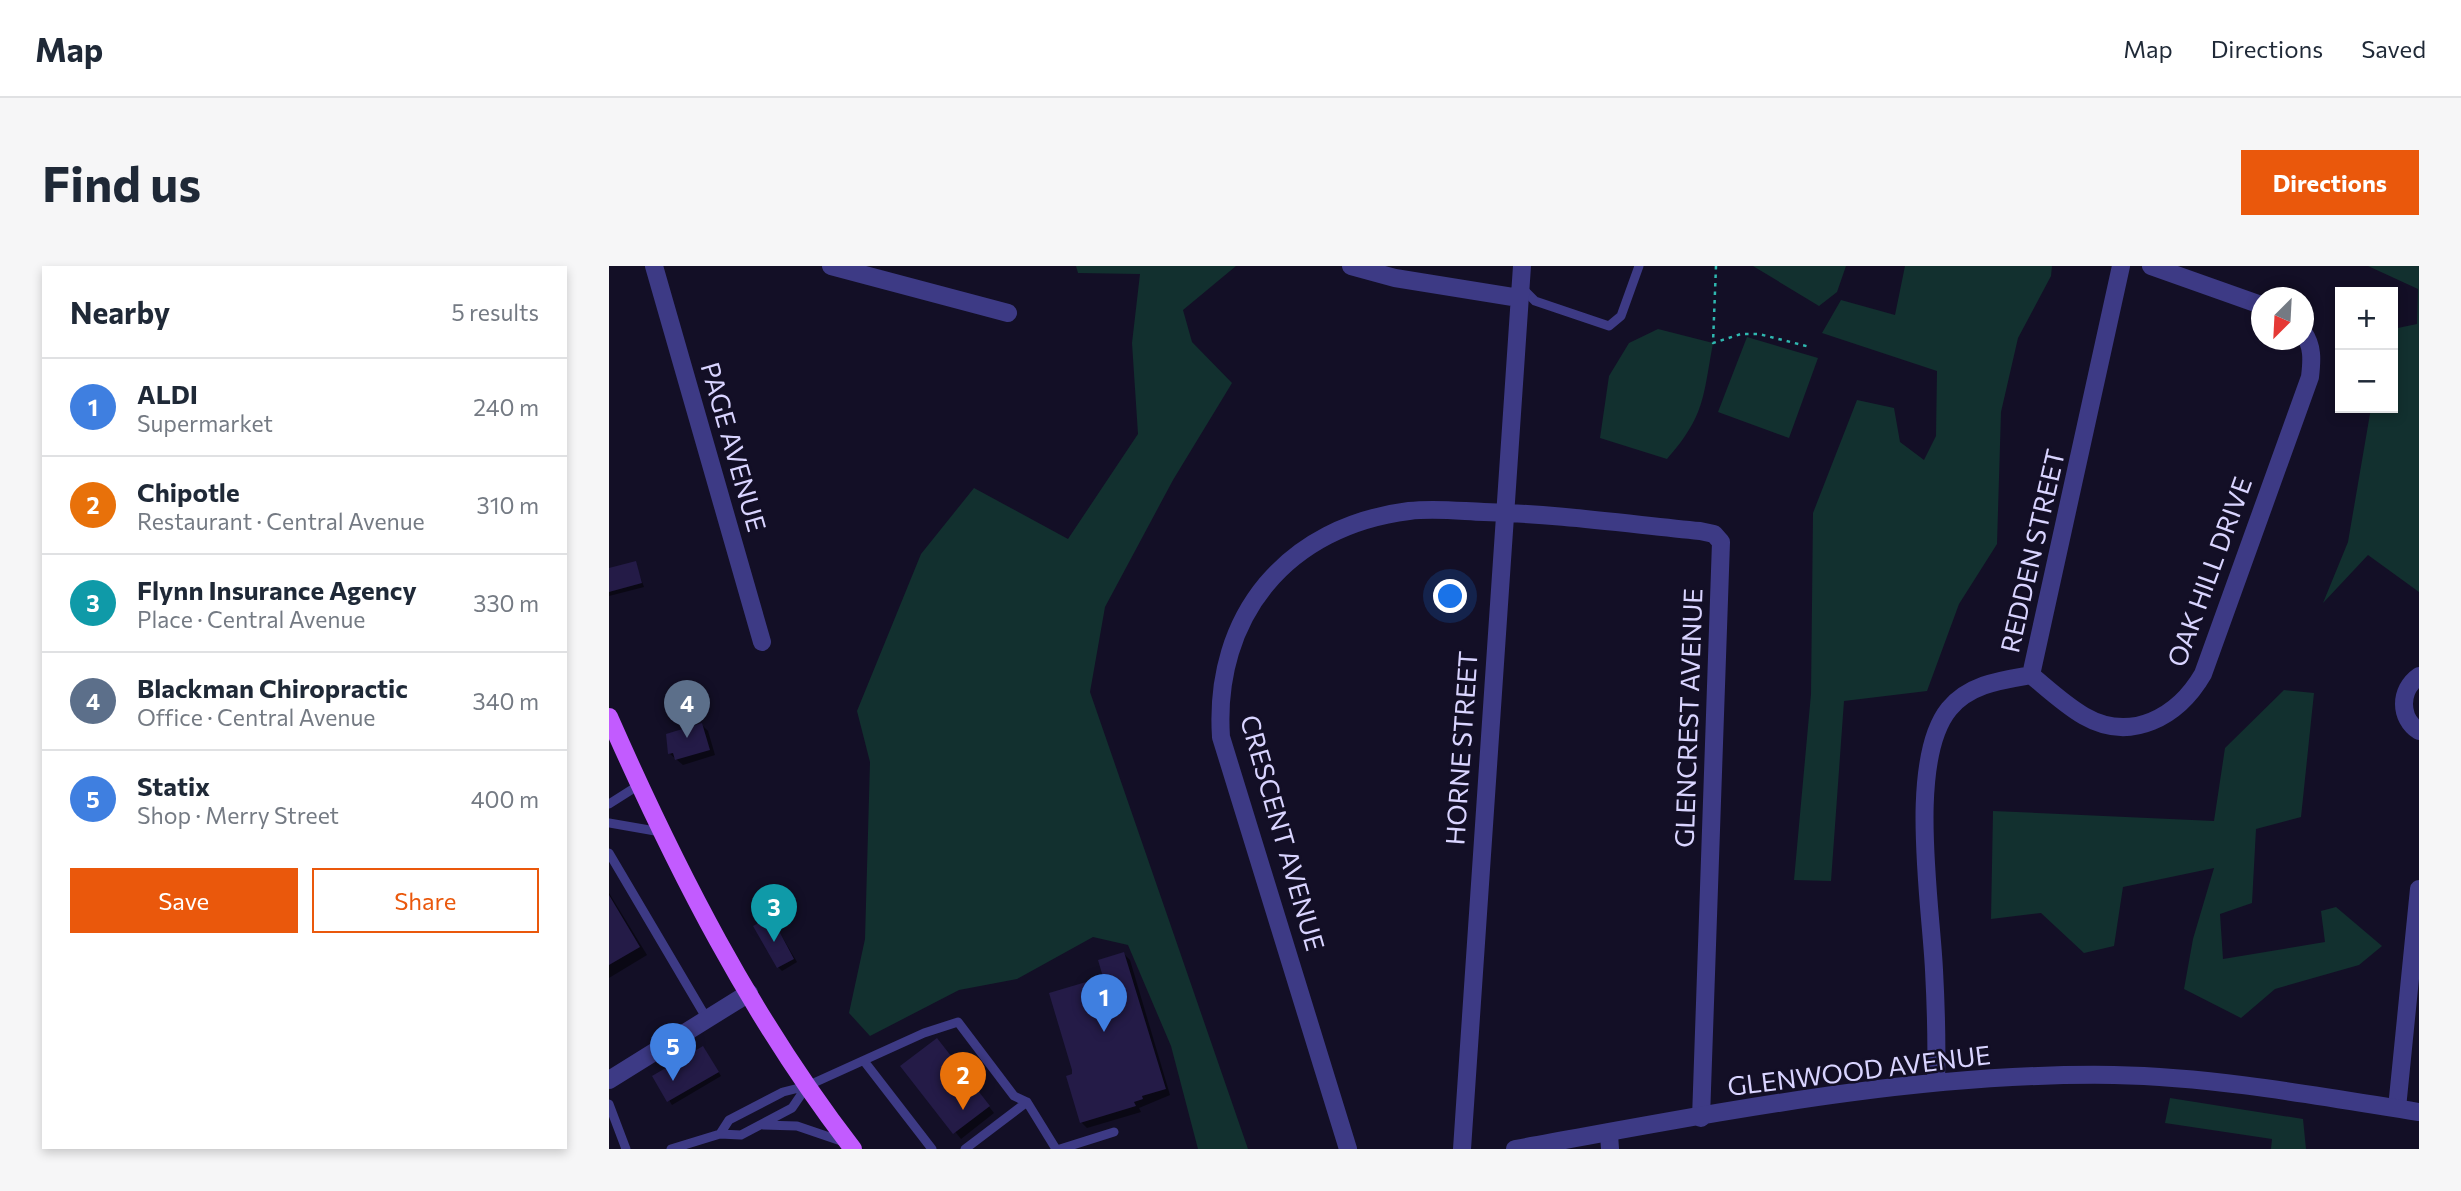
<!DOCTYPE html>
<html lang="en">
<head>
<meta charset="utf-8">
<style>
	body { margin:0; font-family:Commissioner,sans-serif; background:#f6f6f7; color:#1f2937 }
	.controls { position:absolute; right:21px; top:21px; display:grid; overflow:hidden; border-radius:0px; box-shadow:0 4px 10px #0003 }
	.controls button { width:63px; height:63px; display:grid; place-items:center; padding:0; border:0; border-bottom:2px solid #e0e1e3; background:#fff; color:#1f2937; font:35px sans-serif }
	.compass { position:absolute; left:1642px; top:21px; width:63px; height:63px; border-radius:50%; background:#fff; box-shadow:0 4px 10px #0003; rotate:204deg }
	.you { position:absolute; left:842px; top:331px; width:24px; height:24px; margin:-18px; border:5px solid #fff; border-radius:50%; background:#1a73e8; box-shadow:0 0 0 10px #1a73e833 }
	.badge { display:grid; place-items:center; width:46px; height:46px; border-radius:50%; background:#ea580c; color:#fff; font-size:23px; font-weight:700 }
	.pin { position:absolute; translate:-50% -58px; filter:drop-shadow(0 2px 4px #0008) }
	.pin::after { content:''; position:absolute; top:37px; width:24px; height:21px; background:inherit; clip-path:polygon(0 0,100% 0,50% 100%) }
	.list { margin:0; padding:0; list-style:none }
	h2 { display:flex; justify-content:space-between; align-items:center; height:91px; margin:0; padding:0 28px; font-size:30px }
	h2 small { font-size:23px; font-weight:400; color:#747a83 }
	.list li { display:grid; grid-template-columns:46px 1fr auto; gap:21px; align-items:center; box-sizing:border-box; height:98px; padding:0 28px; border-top:2px solid #e0e1e3 }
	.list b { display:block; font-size:26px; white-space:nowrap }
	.list p { margin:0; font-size:23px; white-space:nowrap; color:#747a83 }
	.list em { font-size:23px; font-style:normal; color:#747a83 }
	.actions { display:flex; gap:14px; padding:21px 28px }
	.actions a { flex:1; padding:16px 0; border:2px solid #ea580c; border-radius:0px; text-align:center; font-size:24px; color:#ea580c }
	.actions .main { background:#ea580c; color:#fff }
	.map { position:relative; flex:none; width:1810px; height:883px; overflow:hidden; border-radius:0px }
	header { display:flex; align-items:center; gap:42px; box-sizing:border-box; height:98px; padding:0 35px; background:#fff; border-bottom:2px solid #e0e1e3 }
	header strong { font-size:33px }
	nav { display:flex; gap:38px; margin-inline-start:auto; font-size:24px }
	.intro { display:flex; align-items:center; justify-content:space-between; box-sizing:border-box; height:168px; padding:0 42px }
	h1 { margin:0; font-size:49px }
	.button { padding:18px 32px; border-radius:0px; background:#ea580c; color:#fff; font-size:24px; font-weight:700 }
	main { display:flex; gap:42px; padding:0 42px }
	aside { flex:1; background:#fff; border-radius:0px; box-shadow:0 4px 10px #0003 }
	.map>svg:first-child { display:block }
</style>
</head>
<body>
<header>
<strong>Map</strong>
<nav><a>Map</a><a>Directions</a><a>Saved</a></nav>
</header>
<div class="intro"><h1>Find us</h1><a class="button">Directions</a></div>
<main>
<aside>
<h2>Nearby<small>5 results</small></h2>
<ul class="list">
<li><span class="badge" style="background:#3f7fe0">1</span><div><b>ALDI</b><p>Supermarket</p></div><em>240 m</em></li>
<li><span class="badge" style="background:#e8710a">2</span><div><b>Chipotle</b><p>Restaurant · Central Avenue</p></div><em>310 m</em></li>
<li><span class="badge" style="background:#0f9aa8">3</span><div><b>Flynn Insurance Agency</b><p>Place · Central Avenue</p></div><em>330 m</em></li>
<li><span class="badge" style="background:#5c6f8a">4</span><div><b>Blackman Chiropractic</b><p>Office · Central Avenue</p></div><em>340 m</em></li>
<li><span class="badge" style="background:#3f7fe0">5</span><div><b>Statix</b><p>Shop · Merry Street</p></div><em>400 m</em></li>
</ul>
<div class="actions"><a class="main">Save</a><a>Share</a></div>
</aside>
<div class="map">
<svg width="1810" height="883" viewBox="0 0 1810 883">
	<rect width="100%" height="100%" fill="#130f26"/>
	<path fill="#12302f" d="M467,0H627L574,44L583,76L623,117L564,214L496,341L481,426L639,883H589L562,780L519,679L484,671L408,713L350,724L261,770L240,747L256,673L261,496L248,445L312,288L365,222L459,273L529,168L523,77L531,8L469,7Z
		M1144,0H1237L1228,26L1210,40Z
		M1296,0H1443L1442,10L1409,72L1392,146L1388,278L1350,338L1318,425L1235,435L1222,615L1185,614L1202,428L1204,247L1248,134L1285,142L1291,176L1315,194L1327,170L1328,105L1213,67L1232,34L1286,49Z
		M1759,0H1810V326L1759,289L1714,337L1739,276L1762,142H1784V63L1808,58L1809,23Z
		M1049,63L1104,77C1094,131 1096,150 1058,193L991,172L1000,110L1020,77Z
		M1138,71L1209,92L1180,172L1109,146Z
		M1675,424L1705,427L1692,551L1647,563L1643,637L1611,648L1614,693L1716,676L1712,645L1727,641L1773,680L1750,699L1666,723L1632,752L1575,723L1584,673L1605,602L1514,621L1505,680L1475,687L1432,647L1382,653L1384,545L1605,555L1616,482Z
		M1561,832L1694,853L1697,883H1662L1663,873L1556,857Z"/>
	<path fill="#0007" d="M26,297L35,321L0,330V304Z
		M93,459L99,465L106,489L74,499L61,488Z
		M0,627L38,689L0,712Z
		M162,652L188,696L173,705L169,701Z
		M515,688L521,694L561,829L530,842L532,846L478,862L472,856L465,809L496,713Z
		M333,780L385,847L352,873L294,800Z
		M94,782L112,810L63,839L45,810Z"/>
	<path fill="#241b47" d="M27,295L33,317L0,326V302Z
		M93,457L101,484L66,494L64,487L59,488L57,468Z
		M0,629L31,681L0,699Z
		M162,650L185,693L168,702L144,660Z
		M515,686L557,823L533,830L534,833L525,836L527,840L471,857L457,810L463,808V804L440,727L494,711L489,694Z
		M328,772L381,840L344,868L291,800Z
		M94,780L110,806L58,836L43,810Z"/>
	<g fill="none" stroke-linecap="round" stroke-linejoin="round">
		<path stroke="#2fb8b0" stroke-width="2.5" stroke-dasharray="3.5 5" stroke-linecap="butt" d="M1107,0L1104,77L1132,68H1150L1201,81"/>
		<path stroke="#3d3a85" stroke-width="9" d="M913,22L926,35L1000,60L1012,50L1030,0
			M0,538L30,519
			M0,557L52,566
			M0,587L98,753
			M255,795L323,883
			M0,838L17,883
			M154,859L188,860L235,876
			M111,868L120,854L174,826L198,820L315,767L349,756L405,830L418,836
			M62,883L111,868L132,869L183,842L198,820
			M356,883L418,836L447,883
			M451,883L505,866"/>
		<path stroke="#3d3a85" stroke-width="18" d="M45,0L153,376
			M222,0L399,47
			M742,0L786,12L910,32
			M1542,0L1652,39
			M1422,409C1439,423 1456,439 1475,450C1522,477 1569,451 1594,408L1701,111C1703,94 1704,80 1694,66
			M1422,409L1512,0
			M1810,410C1790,424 1790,452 1810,465
			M0,814L140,727
			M1327,816C1328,779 1327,741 1325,704C1322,639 1298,495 1340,443C1360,418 1393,414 1422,409
			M1788,842L1810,623
			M1000,868L1001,883
			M739,883L612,471C604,349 679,260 800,245C825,242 850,245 875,246C947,248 1019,258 1091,265L1105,268L1112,276L1092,852
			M853,883L913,0"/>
		<path stroke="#3d3a85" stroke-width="18" d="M906,883C1103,848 1304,806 1505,809C1607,811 1709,830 1810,846"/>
		<path stroke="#c25bff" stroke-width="18" d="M0,451C67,603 142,751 244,883"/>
	</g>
	<g text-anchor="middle" stroke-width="5" stroke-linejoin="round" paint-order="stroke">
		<g font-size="26" fill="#d9d4ff" stroke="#130f26">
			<text transform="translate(124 181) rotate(74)" y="9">PAGE AVENUE</text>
			<text transform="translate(1424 285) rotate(-77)" y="9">REDDEN STREET</text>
			<text transform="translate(1601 306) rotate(-70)" y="9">OAK HILL DRIVE</text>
			<text transform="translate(1080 452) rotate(-88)" y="9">GLENCREST AVENUE</text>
			<text transform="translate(853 482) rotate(-86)" y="9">HORNE STREET</text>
			<text transform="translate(673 567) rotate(74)" y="9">CRESCENT AVENUE</text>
			<text transform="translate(1250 805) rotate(-7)" y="9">GLENWOOD AVENUE</text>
		</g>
	</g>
</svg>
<div class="controls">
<button>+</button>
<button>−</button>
</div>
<svg class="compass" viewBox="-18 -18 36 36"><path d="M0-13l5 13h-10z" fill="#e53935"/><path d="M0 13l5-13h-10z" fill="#747a83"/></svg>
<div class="you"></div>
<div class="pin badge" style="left:495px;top:766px;background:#3f7fe0">1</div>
<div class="pin badge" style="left:354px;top:844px;background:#e8710a">2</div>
<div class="pin badge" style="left:165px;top:676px;background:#0f9aa8">3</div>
<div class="pin badge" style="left:78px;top:472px;background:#5c6f8a">4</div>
<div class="pin badge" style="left:64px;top:815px;background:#3f7fe0">5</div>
</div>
</main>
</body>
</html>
